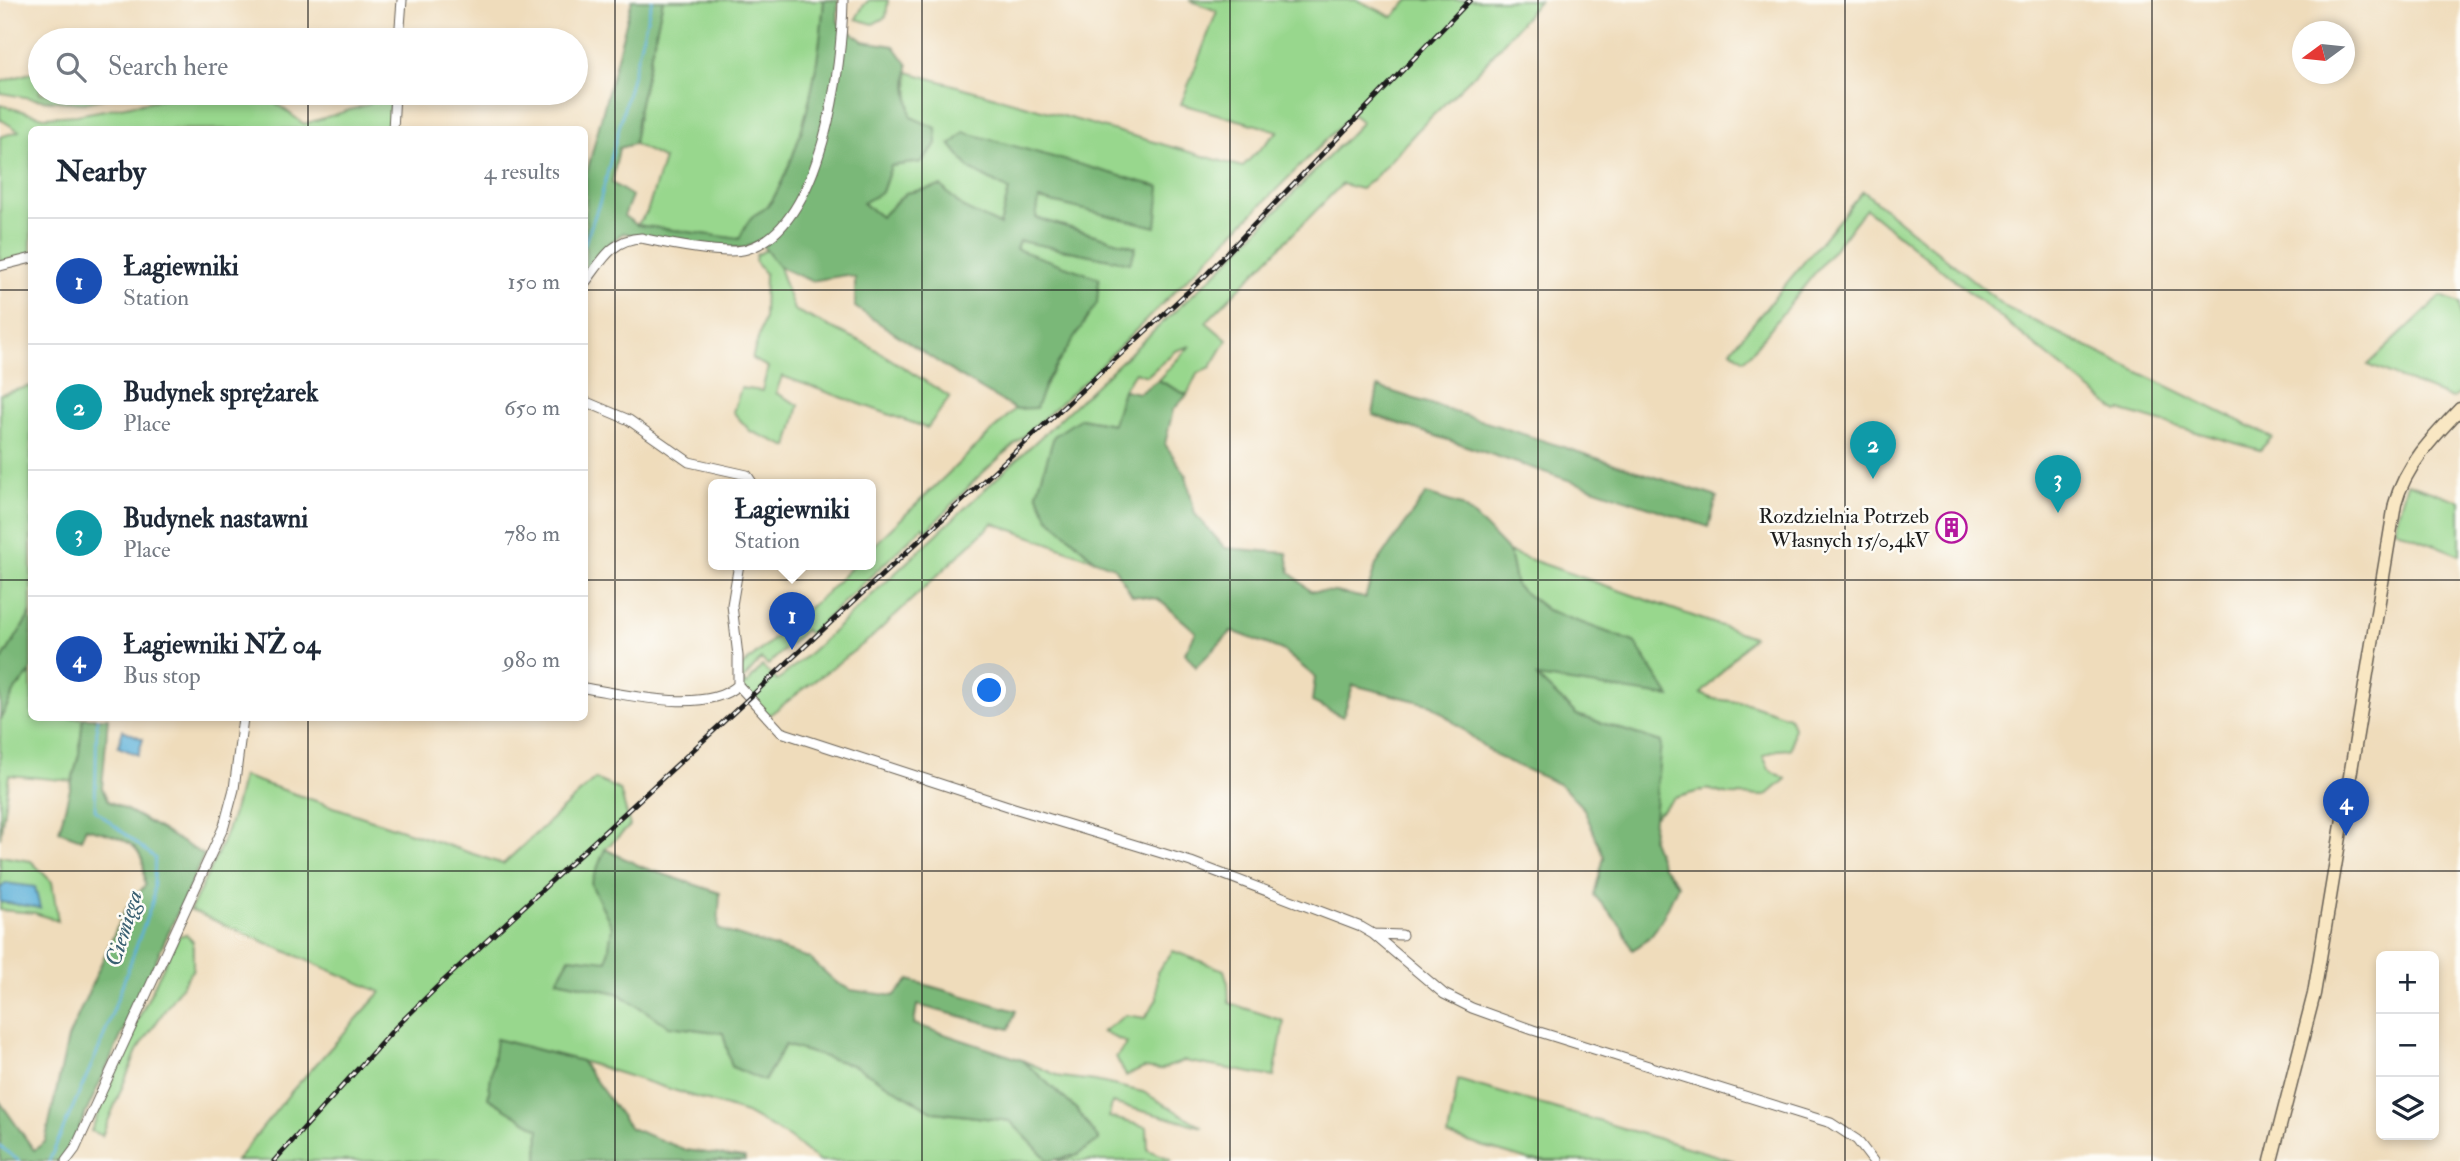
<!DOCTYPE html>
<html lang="en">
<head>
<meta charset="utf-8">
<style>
	body { margin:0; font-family:"IM FELL Double Pica",serif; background:#f2f2f3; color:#1f2937 }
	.controls { position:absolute; right:21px; bottom:21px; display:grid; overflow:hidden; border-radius:10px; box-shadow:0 4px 10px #0003 }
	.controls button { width:63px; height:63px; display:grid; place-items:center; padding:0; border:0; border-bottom:2px solid #e0e1e3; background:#fff; color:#1f2937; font:35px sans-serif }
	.compass { position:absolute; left:2292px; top:21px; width:63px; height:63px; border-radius:50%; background:#fff; box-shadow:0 4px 10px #0003; rotate:255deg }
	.you { position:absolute; left:990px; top:691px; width:24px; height:24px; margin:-18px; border:5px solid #fff; border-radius:50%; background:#1a73e8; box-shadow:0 0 0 10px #1a73e833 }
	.badge { display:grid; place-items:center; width:46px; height:46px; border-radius:50%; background:#b5179e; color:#fff; font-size:23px; font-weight:700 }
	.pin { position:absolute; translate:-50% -58px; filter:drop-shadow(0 2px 4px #0008) }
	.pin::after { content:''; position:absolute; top:37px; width:24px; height:21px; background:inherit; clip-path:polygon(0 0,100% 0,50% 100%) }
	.popup { position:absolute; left:708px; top:479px; width:168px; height:91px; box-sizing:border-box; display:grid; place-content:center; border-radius:10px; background:#fff; filter:drop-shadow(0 2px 5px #0005); font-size:23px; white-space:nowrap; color:#747a83 }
	.popup b { font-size:26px; color:#1f2937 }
	.popup::after { content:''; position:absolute; left:50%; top:100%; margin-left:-14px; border:14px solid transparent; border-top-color:#fff }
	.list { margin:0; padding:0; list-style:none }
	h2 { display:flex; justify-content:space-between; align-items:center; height:91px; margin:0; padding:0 28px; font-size:30px }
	h2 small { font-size:23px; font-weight:400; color:#747a83 }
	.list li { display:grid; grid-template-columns:46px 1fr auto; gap:21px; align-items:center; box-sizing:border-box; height:126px; padding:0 28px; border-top:2px solid #e0e1e3 }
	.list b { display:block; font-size:26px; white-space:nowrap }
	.list p { margin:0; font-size:23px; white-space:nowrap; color:#747a83 }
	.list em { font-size:23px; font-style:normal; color:#747a83 }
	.icon { flex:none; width:38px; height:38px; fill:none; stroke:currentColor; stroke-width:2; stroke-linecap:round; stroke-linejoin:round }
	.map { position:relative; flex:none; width:2460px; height:1161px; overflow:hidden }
	.search { position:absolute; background:#fff; box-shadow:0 4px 10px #0003; left:28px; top:28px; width:560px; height:77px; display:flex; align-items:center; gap:18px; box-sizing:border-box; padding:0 24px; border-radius:38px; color:#747a83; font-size:26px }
	.panel { position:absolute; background:#fff; box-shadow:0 4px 10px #0003; left:28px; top:126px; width:560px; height:595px; border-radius:10px }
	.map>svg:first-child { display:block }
</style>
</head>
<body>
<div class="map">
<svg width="2460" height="1161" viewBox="0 0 2460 1161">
	<rect width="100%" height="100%" fill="#fdfcf7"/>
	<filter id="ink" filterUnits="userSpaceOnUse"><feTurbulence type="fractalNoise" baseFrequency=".0143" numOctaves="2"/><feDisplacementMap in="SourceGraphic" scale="14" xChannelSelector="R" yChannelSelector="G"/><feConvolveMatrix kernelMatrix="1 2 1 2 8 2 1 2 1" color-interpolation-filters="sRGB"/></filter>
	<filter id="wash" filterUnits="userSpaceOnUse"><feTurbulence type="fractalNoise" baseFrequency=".00686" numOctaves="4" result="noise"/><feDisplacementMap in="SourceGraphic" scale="28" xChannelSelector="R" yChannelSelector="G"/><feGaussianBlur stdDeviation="1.57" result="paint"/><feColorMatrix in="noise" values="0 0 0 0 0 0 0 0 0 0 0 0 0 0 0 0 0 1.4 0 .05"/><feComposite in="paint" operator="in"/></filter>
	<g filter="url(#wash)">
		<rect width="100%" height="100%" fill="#efdcbb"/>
		<path fill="#98d78d" stroke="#5a7a54" stroke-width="2" fill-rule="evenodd" d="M663,0H824C819,67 806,139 773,199C767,209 762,210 753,216C747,221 743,232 739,239L637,225L647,212L664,159L634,144L639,107Z
			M869,0H888L886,17L873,24L856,19L863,6Z
			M1189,0H1357L1393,17L1409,0H1540L1484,65L1418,130L1375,177L1361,189L1342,184L1206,322L1227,340L1211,367L1197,374L1187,395L1158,380L1190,346L1175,351L1147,376L1135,372L1123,390L1113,424L1081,418L1046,465L1037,493L1048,517L1095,560L993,523L871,638L768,716L738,685L739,669L825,594L855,564H871V548L1015,409L1036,407L1047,380L1070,344L1099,279L1016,249L1019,240L1136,247L1036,218L1039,199L1156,226L951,145L970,169L1009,190L1000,226L963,208L941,186L906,193L881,217L863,203L882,192L891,166L921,162L936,128L910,118L908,72L1242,167L1278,131L1181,104L1217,11ZM1352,114L1362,122L1221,268L812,651L777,681L762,666L746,685L742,681L761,659L768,665L805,630L810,634L923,527L927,531L977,478L1086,380Z
			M40,70V93H128L84,103L42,100L0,93V82Z
			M195,93H262L304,124L370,104L375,93H391L389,129L32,130L31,254L0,262V137L19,131L0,119V105L44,117L77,115Z
			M1863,191L2007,308L2272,437L2260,450L2122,411L2118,412L1866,209L1750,354L1744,360L1731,350Z
			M766,250L779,267L794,310L868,345L950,397L927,428L782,376L776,393L799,405L788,447L750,431L733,412L741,388L762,391L768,367L752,359L764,319L765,274L755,261L756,255Z
			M2441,296L2460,303V393L2452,399L2368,365Z
			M31,386V613L0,663V394Z
			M2407,483L2460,501V555L2394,529Z
			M1509,552L1753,637L1701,694L1714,699L1747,703L1789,717L1794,727L1791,749L1777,750L1763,756L1769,769L1786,779L1766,796L1728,795L1707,789L1675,798L1653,818L1661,742L1577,715L1536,676L1669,696L1634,642L1547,610L1516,586Z
			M31,672L32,718H83L79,754L72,781L9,775L0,838V720L15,690Z
			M242,776L503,864L595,779L620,790L630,826L605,849L591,884L613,927L607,962L570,957L557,980L617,993L669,1026L723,1033L732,1067L765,1080L785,1045L855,1066L934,1112L1010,1121L1049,1161H818L790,1138L746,1113L581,1061L497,1039L488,1098L539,1129L538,1161H236L291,1092L381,992L190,910C211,868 235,823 242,776Z
			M0,856L31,861L52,882L58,921L35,913L0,910Z
			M186,934L193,942V969L137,1051L102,1136L91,1131L134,1028L178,936Z
			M1173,951L1224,970L1228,983L1229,1003L1284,1021L1274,1077L1184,1061L1160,1070L1144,1068L1126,1076L1116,1057L1127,1043L1102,1032L1126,1015L1145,1018L1157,999V972Z
			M1022,1060L1061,1077L1095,1081L1143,1092L1203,1127L1112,1103L1109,1117L1147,1127L1148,1150L1171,1159V1161H1057L1077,1155L1098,1140L1077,1110Z
			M1458,1080L1735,1161H1531L1448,1136Z"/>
		<path fill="#7ab878" stroke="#4b6a4a" stroke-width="2" d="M632,0H663L639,107L634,144L619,148L612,183L632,196L624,216L637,225L739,239C743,232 747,221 753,216C762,210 767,209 773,199C806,140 819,67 824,0H838V22L863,41L894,46L908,65L907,86L911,117L936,128L937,144L921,162L891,166L882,192L863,203L881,217L906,193L941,186L963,208L1000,225L1009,190L970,169L951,145L964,132L1160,187L1156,227L1039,199L1036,218L1136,247L1130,263L1019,241L1016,249L1099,278L1097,303L1047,380L1036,408L1015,409L956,374L855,307V278L846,275L811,281L779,267L759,241L745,248H720L623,233L608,245L585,274L586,176Z
			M1158,380L1187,395L1173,410L1165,444L1186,475L1195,514L1225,548L1287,553L1290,572L1310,591L1335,592L1365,598L1376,565L1426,494L1461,505L1476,518L1509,552L1516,586L1547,610L1634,642L1670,697L1537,677L1577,715L1661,742L1652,840L1663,867L1678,885C1666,910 1658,937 1632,950L1622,927L1594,895L1604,857L1584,809L1561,785L1496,756L1432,705L1353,685L1343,717L1312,702L1315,677L1282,650L1232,631L1196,667L1185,653L1196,632L1158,599L1132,595L1114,567L1095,560L1048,517L1037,493L1054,436L1081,418L1113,424L1123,390L1139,393Z
			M1378,387L1717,497L1709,527L1373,415Z
			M31,613V672L15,690L0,720V663Z
			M83,718H108L102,788L108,801C142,816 172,837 204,855L79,1128L61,1161H0V1102L34,1150L45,1142L68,1038L124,912L145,885C144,877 145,865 141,857C134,838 103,833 86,828L81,839L59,831L79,754Z
			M605,849L642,867L720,893L718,929L809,958L837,983L851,990L894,996L909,980L1016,1011L1009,1029L917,1005L914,1024L1022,1060L1077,1110L1099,1140L1077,1155L1049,1161L1010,1121L934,1112L855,1066L785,1045L764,1081L732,1067L723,1033L669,1026L617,993L557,980L570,957L607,961L612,927L591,884Z
			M496,1039L581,1061L630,1128L686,1150L745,1158V1161H538L539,1129L488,1098Z"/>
		<path fill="#5db1d9" stroke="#3c667a" stroke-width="2" d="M123,730L143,739L138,755L118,747Z
			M5,883L35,887L40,908L0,902V889Z"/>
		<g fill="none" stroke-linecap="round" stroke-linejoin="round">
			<path stroke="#5db1d9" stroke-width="2.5" d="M584,246L600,201L652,0
				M0,1146L19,1161
				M49,1161L101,1044L153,900L155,858L95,810L97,718"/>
		</g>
	</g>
	<g filter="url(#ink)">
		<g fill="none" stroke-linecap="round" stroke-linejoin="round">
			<defs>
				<path id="street" d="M399,40L402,0
					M393,130L395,93
					M0,266L32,258
					M584,284C601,263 611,239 641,238C665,243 725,256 747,249C823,227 842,65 843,0
					M584,401L629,420L689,462L747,475L753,484
					M738,685L781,732L1014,808L1191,862L1361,927L1373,934L1444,994L1472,1008L1533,1030L1831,1123L1857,1140L1873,1161
					M584,688C625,694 706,715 738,685V656L732,605L739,564
					M1373,934L1402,935
					M66,1161L75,1149L224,826L234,789L243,718"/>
				<path id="secondary" d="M2271,1161L2314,994L2395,504C2405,466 2434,436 2460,409"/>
			</defs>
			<use href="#street" stroke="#665f54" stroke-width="11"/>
			<use href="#secondary" stroke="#665f54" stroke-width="15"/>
			<use href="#street" stroke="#fff" stroke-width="9"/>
			<use href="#secondary" stroke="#f9e7c3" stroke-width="12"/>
			<defs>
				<path id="rail" d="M274,1161L397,1026L438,986L1206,275L1470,0"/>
			</defs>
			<use href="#rail" stroke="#1c1c1c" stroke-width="5"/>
			<use href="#rail" stroke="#fdfcf7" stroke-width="2.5" stroke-dasharray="8" stroke-linecap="butt"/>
		</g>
	</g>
	<path fill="none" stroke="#1c1c1c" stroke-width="2" stroke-opacity="0.55" d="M308,0V40M615,0V1161M922,0V1161M1230,0V1161M1538,0V1161M1845,0V1161M2152,0V1161M308,93V130M0,290H32M584,290H2460M0,580H32M584,580H2460M308,718V1161M0,871H2460"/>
	<defs>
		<symbol id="building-ring" viewBox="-11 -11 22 22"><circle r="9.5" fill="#fdfcf7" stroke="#b5179e" stroke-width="1.5"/><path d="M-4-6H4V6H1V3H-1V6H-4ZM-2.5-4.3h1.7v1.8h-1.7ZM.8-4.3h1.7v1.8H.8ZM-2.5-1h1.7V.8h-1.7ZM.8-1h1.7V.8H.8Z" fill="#b5179e"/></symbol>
	</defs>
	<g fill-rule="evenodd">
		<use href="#building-ring" x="1934" y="510" width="35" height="35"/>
	</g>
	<g text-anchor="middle" stroke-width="5" stroke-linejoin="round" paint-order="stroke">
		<g font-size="21" fill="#1c1c1c" stroke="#fdfcf7" text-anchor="end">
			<text x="1929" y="523">Rozdzielnia Potrzeb<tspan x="1929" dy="24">Własnych 15/0,4kV</tspan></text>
		</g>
		<g font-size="23" font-style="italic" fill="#395f71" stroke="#fdfcf7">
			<text transform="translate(123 928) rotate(-73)" y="8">Ciemięga</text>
		</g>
	</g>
</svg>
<div class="controls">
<button>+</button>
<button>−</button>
<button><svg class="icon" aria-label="layers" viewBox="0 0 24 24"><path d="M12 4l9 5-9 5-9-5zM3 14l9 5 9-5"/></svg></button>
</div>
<svg class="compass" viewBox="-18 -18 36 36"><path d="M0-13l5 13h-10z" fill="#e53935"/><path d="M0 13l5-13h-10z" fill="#747a83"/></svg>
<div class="you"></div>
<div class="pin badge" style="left:792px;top:650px;background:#1a4fb4">1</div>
<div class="popup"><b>Łagiewniki</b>Station</div>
<div class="pin badge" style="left:1873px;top:479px;background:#0f9aa8">2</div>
<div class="pin badge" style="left:2058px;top:513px;background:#0f9aa8">3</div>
<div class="pin badge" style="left:2346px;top:836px;background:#1a4fb4">4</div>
<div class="search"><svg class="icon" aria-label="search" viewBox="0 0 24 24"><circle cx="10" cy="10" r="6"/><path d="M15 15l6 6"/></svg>Search here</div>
<section class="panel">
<h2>Nearby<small>4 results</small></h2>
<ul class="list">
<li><span class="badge" style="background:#1a4fb4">1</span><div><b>Łagiewniki</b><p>Station</p></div><em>150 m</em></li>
<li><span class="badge" style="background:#0f9aa8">2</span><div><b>Budynek sprężarek</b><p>Place</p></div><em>650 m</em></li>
<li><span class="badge" style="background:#0f9aa8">3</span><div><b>Budynek nastawni</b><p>Place</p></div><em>780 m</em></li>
<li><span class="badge" style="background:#1a4fb4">4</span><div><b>Łagiewniki NŻ 04</b><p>Bus stop</p></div><em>980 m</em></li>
</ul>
</section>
</div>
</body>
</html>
